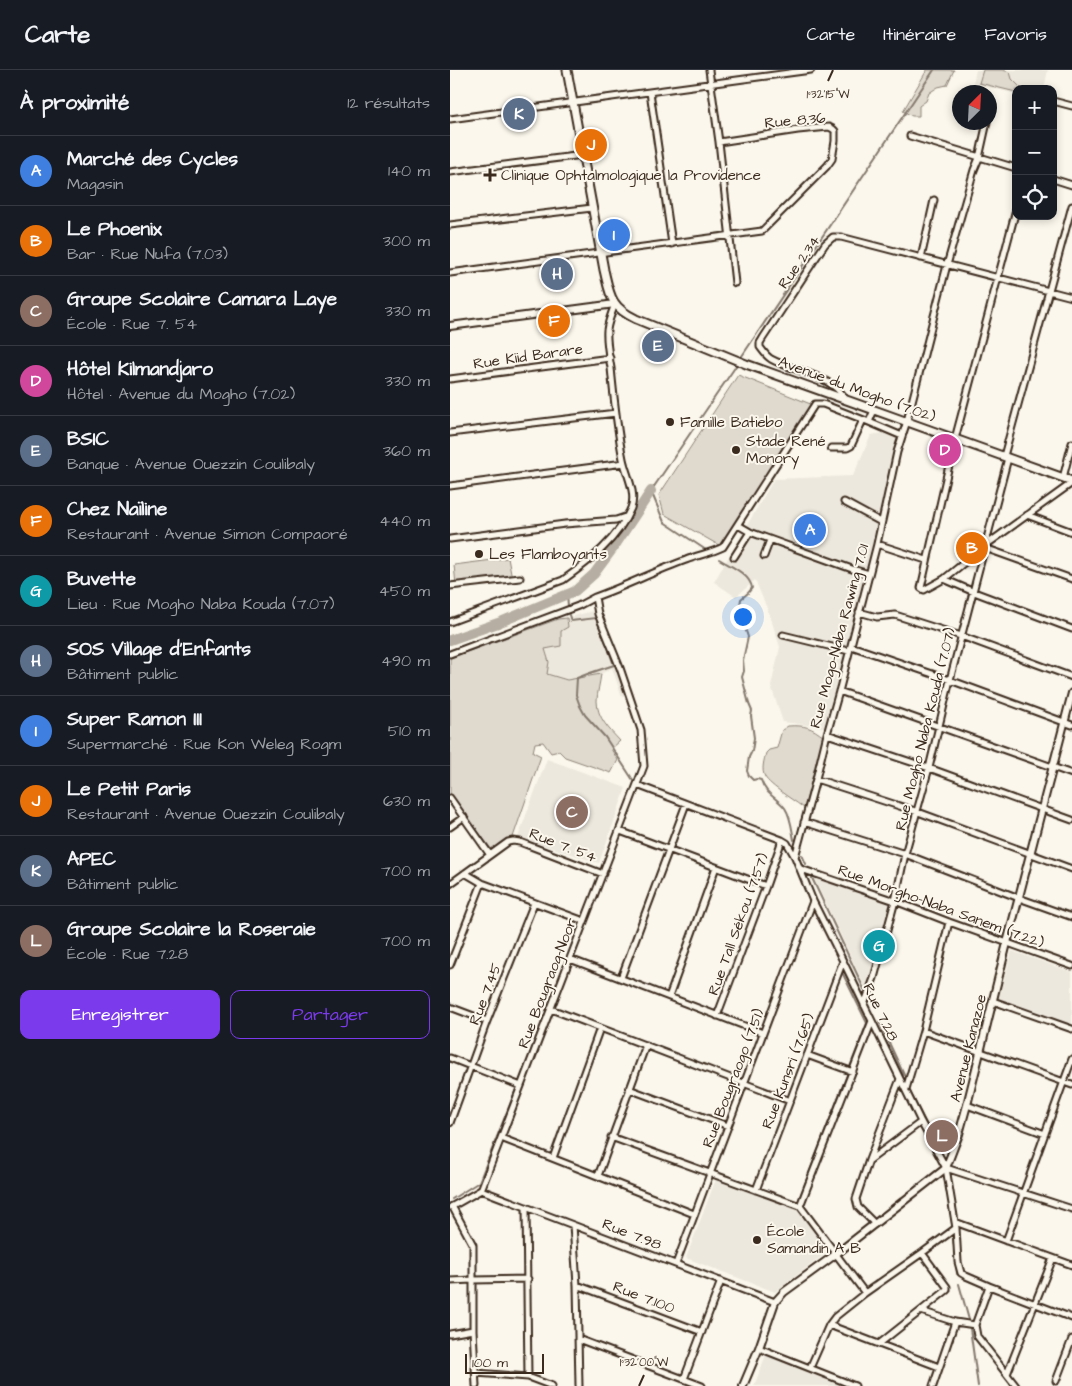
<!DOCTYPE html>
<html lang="fr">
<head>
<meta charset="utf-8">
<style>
	body { margin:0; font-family:"Architects Daughter",sans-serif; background:#242831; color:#f1f3f6 }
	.controls { position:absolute; right:15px; top:15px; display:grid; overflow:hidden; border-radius:10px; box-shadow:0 2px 8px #0003 }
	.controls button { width:45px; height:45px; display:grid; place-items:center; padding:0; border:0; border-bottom:1px solid #363941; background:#171b24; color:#f1f3f6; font:25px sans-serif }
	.compass { position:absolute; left:502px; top:15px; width:45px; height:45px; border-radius:50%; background:#171b24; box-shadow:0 2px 8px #0003; rotate:24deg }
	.scale { position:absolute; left:15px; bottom:12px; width:79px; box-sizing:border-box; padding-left:5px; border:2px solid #3b2a1e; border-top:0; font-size:14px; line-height:18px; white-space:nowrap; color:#3b2a1e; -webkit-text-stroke:4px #fbf7ec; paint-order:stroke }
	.you { position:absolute; left:292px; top:546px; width:18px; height:18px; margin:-12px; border:4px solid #fff; border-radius:50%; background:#1a73e8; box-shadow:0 0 0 8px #1a73e833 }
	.badge { display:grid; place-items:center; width:32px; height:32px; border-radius:50%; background:#7c3aed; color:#fff; font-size:16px; font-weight:700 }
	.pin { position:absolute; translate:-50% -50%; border:2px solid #fff; box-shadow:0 1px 5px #0006 }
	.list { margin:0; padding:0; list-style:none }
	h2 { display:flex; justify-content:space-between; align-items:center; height:65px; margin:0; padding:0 20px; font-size:21px }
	h2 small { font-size:16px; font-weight:400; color:#9ea1a6 }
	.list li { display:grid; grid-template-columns:32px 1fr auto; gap:15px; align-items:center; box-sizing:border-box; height:70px; padding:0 20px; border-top:1px solid #363941 }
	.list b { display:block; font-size:19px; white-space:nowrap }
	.list p { margin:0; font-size:16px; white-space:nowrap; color:#9ea1a6 }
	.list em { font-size:16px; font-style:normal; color:#9ea1a6 }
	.actions { display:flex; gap:10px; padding:15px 20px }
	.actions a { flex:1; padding:11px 0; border:1px solid #7c3aed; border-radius:10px; text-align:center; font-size:18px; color:#7c3aed }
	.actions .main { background:#7c3aed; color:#fff }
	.icon { flex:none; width:28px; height:28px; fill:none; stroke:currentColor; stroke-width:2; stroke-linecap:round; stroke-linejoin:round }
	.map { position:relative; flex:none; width:622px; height:1316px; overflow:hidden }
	header { display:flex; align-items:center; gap:30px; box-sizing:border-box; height:70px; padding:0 25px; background:#171b24; border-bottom:1px solid #363941 }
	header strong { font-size:24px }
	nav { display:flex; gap:28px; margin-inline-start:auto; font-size:18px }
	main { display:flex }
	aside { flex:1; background:#171b24 }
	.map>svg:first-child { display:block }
</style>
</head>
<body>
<header>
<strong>Carte</strong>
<nav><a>Carte</a><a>Itinéraire</a><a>Favoris</a></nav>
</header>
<main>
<aside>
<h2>À proximité<small>12 résultats</small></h2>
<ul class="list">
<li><span class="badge" style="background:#3f7fe0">A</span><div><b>Marché des Cycles</b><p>Magasin</p></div><em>140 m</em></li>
<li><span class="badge" style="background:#e8710a">B</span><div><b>Le Phoenix</b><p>Bar · Rue Nufa (7.03)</p></div><em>300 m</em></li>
<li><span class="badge" style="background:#8d6e63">C</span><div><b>Groupe Scolaire Camara Laye</b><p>École · Rue 7. 54</p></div><em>330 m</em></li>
<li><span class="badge" style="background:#d1479c">D</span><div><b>Hôtel Kilmandjaro</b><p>Hôtel · Avenue du Mogho (7.02)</p></div><em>330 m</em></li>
<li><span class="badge" style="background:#5c6f8a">E</span><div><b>BSIC</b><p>Banque · Avenue Ouezzin Coulibaly</p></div><em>360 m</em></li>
<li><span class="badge" style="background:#e8710a">F</span><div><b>Chez Naïline</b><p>Restaurant · Avenue Simon Compaoré</p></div><em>440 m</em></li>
<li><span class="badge" style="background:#0f9aa8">G</span><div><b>Buvette</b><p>Lieu · Rue Mogho Naba Kouda (7.07)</p></div><em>450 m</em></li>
<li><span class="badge" style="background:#5c6f8a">H</span><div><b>SOS Village d'Enfants</b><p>Bâtiment public</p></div><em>490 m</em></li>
<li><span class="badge" style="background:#3f7fe0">I</span><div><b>Super Ramon III</b><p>Supermarché · Rue Kon Weleg Rogm</p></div><em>510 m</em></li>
<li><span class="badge" style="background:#e8710a">J</span><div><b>Le Petit Paris</b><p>Restaurant · Avenue Ouezzin Coulibaly</p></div><em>630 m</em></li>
<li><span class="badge" style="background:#5c6f8a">K</span><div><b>APEC</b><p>Bâtiment public</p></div><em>700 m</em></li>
<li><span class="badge" style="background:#8d6e63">L</span><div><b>Groupe Scolaire la Roseraie</b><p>École · Rue 7.28</p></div><em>700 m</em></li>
</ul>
<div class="actions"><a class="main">Enregistrer</a><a>Partager</a></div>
</aside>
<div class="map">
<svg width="622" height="1316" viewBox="0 0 622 1316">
	<rect width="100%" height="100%" fill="#fbf7ec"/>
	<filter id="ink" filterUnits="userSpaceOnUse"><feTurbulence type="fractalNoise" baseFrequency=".02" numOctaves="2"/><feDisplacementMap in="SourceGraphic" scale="10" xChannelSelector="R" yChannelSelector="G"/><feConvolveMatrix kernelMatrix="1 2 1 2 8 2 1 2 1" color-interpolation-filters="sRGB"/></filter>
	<g filter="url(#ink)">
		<path fill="#ede8dd" d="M526,0H598L594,19H566V24L523,13Z
			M450,360L378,658L333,652L321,616L330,577L319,543L305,510L286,527L264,512L324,409L403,406L421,365Z
			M146,540L177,626L172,627L162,598L151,604L117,610L96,604L99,592L95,579L111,576V561L118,557L117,548Z
			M97,689L176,718L149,793L68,767Z
			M363,806L441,833L418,918L416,919Z
			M562,881L622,902V957L548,930Z
			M266,1109L349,1140L380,1180L325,1222L236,1188Z
			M316,1285L393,1316H304Z"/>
		<path fill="#dfd9ce" stroke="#8d8276" d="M477,0H504L497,15L488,17L479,23L476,31L469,36V46H462L453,41Z
			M533,0H552L560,2L562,9L572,19H566V22L529,13Z
			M288,305L363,335L272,477L214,444L209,425Z
			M58,488L62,509L6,515L4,495Z
			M117,548L118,557L111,561V576L95,579L99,592L97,604L117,610L151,604C150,613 147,623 147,631C147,648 160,660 170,671L161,679L168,690L161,703L115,687L109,681L101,683L93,672L85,673L83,682L91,686L63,767L42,780L0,723V588L108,549Z
			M338,656C355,655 361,657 374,667L354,738C345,731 320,716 315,707C311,700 314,690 316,683L319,680L327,678L332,660Z"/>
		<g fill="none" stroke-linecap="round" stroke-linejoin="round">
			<path stroke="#85796d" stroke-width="2" d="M290,289L484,0
				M256,480L214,452L201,421L288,293
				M269,489C280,496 300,504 302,518L298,523L291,529L290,535L292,549L298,567L293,590L294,601L292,607L299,634L302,641L301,646L304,668L302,681L299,687L297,701L299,706L303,710L307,709L311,710C315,724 327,728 335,738C341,747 342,760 344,770
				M117,524L118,536
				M119,545L121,551L146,548L156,573
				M159,581L164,595L140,603L127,608L126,625L130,636L135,645L155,667L183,710
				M352,785L356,794
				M362,808L414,919
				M429,951L454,1005
				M459,1020L492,1085
				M2,1129L29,1112L66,1019
				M349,1129L417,953L391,900
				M500,1136L502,1154
				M503,1167L505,1187
				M506,1192L507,1204
				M509,1214L519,1250
				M520,1258L528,1316"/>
			<path stroke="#b6aea2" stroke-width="10" d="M0,570L48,553L125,521L144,504L164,477L201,421"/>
			<defs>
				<path id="minor" d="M259,0L269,72L285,213
					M200,22L222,174
					M603,31L622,36
					M0,49L361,0
					M460,66L566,98
					M0,102L133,85
					M603,109L622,115
					M566,140L505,369L471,518L474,520L494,509L536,475L622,413
					M0,155L142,138
					M471,188L484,130
					M0,203L312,161L377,96L382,89L385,71V61L383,59L379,57L348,60L269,72
					M0,309L160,288
					M396,330C382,304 344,302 321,289C316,286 313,281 310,277V273L313,268L375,174L383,167H391L622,227
					M419,352L452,366
					M0,363L166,343
					M381,378H397L401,376L413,350
					M554,386L622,136
					M613,408L622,373
					M0,416L174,393
					M394,432L431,452
					M577,445L622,462
					M288,455L300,462L402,499L419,504
					M0,469L115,454L166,450L175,447
					M427,474L476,490
					M535,478L622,509
					M314,486L320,470
					M284,487L300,462
					M494,509L524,522L622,559
					M0,516L70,508
					M409,542L427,547L445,545L511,566L622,607
					M0,552L113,510C140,491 168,469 181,438C187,423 176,404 173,389C167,359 164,329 161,298C159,286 156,272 157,260C158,252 162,242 165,234
					M333,565L399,581
					M401,576L500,610L622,655
					M0,584L128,536L145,527
					M389,621L622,704
					M377,664L479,698L622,750
					M366,709L468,742L622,799
					M187,715L332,770L337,773L345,787L363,831L393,891L471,1052L496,1098L506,1158L508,1192L511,1203L516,1206L539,1216L622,1248
					M0,728L40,785
					M354,752L455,784L569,828L622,847
					M0,757L14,747
					M170,761L316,816
					M345,787L366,709L377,664L390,618L427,474L447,382L457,351L497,195L524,100L529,88L537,52
					M351,799L445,831L499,852L622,896
					M15,803L32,813L134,851
					M0,814L58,772L63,771L70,772L153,804
					M120,889L313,963
					M0,895L32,813
					M171,908L236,734
					M219,927L266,797
					M543,931L622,959
					M414,935L424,908L445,831L455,784L479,698L500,610L558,388
					M0,937L37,951
					M101,939L340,1031
					M267,946L316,816L332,770
					M473,961L622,1015
					M357,985L403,1002
					M0,988L71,1016
					M179,1019L278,1056
					M456,1019L473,961L499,852
					M517,1035L595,1064
					M0,1053L37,951L84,833
					M161,1067L350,1136L415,1223
					M51,1068L244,1144
					M103,1088L150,958
					M420,1090L471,1052
					M496,1098L622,1139
					M148,1106L196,975
					M31,1120L194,696L191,660L170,598L148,544L145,527C176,516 205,501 236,490C248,485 261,483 273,477L365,334H373L419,352L424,340
					M31,1120L325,1232
					M306,1120L393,891
					M2,1136L23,1175V1260L26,1316
					M350,1136L422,951
					M1,1137L31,1120
					M76,1137L78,1307
					M505,1152L622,1195
					M425,1154L408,1137L406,1129L419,1090L450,1009
					M123,1155L127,1215L129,1316
					M556,1171L622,989
					M226,1194L363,831
					M0,1211L23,1210L78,1209
					M127,1215L252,1262
					M539,1216L525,1255L527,1266L566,1316
					M471,1241L505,1252L525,1255
					M379,1255L489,1297
					M0,1264L23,1260
					M128,1269L252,1316
					M429,1274L497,1220V1217L472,1183
					M309,1278L405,1316
					M360,1298L379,1255L385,1247L415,1223L472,1183L506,1158
					M26,1303L78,1307L102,1316
					M557,1304L603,1188
					M234,1309L271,1211
					M606,1311L622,1269
					M483,1316L505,1252"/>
				<path id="tertiary" d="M0,256L165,234
					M293,1316L309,1278L325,1232L334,1222L386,1184L496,1098L509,1064L517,1035L557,873L622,623"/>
				<path id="secondary" d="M117,0L154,200C160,225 160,237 186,249L296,294L622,411"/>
			</defs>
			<use href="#minor" stroke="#3b2a1e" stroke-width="9"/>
			<use href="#tertiary" stroke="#3b2a1e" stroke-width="10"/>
			<use href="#secondary" stroke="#3b2a1e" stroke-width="11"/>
			<use href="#minor" stroke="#fbf7ec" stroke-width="5"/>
			<use href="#tertiary" stroke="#fbf7ec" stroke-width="6"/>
			<use href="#secondary" stroke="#fbf7ec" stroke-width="7"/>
		</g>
	</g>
	<path fill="none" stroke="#3b2a1e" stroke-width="2" d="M378,11L383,0M189,1316L194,1305"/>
	<g fill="#3b2a1e" stroke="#fbf7ec" stroke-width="2">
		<path d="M37.5 97.5h5v5h5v5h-5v5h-5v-5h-5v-5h5z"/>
		<circle cx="220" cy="352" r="5"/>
		<circle cx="286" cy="380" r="5"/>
		<circle cx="29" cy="484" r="5"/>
		<circle cx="307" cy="1170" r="5"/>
	</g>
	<g text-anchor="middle" stroke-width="4" stroke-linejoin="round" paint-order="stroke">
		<g font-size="15" fill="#3b2a1e" stroke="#fbf7ec">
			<text transform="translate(345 50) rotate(-5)" y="5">Rue 8.36</text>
			<text transform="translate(349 192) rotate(-55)" y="5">Rue 2.34</text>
			<text transform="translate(78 286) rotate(-8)" y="5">Rue Kiid Barare</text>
			<text transform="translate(407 319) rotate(20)" y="5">Avenue du Mogho (7.02)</text>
			<text transform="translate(389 566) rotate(-75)" y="5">Rue Mogo-Naba Rawing 7.01</text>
			<text transform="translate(475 659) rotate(-76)" y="5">Rue Mogho Naba Kouda (7.07)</text>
			<text transform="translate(113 775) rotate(21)" y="5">Rue 7. 54</text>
			<text transform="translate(491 836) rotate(20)" y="5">Rue Morgho-Naba Sanem (7.22)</text>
			<text transform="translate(288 854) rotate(-70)" y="5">Rue Tall Sékou (7.57)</text>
			<text transform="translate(97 913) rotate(-69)" y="5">Rue Bougraog-Noor</text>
			<text transform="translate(35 924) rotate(-69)" y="5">Rue 7.45</text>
			<text transform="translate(431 942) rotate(64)" y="5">Rue 7.28</text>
			<text transform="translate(518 978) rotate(-76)" y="5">Avenue Kanazoe</text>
			<text transform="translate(338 1001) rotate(-69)" y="5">Rue Kunsri (7.65)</text>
			<text transform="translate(283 1008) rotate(-69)" y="5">Rue Bougraogo (7.51)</text>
			<text transform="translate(182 1164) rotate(21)" y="5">Rue 7.98</text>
			<text transform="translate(194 1227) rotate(21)" y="5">Rue 7.100</text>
		</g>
		<g font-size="15" fill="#3b2a1e" stroke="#fbf7ec" text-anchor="start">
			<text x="51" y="110">Clinique Ophtalmologique la Providence</text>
			<text x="230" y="357">Famille Batiebo</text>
			<text x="296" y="376">Stade René<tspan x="296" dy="17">Monory</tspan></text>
			<text x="39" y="489">Les Flamboyants</text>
			<text x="317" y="1166">École<tspan x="317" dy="17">Samandin A B</tspan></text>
		</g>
	</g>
	<g font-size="12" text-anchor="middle" fill="#3b2a1e" stroke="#fbf7ec" stroke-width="4" stroke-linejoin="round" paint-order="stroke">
		<text x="378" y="28">1°32'15"W</text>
		<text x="194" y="1296">1°32'00"W</text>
	</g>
</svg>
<div class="controls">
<button>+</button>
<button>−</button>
<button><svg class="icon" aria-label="locate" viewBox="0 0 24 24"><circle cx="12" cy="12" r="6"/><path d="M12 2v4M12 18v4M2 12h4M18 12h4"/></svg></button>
</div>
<svg class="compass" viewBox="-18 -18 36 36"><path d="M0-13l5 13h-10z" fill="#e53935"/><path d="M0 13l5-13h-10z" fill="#9ea1a6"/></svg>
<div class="scale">100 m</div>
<div class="you"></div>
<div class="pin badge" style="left:360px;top:460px;background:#3f7fe0">A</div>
<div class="pin badge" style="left:522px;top:478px;background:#e8710a">B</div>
<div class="pin badge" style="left:122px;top:742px;background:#8d6e63">C</div>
<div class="pin badge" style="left:495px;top:380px;background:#d1479c">D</div>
<div class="pin badge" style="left:208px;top:276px;background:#5c6f8a">E</div>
<div class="pin badge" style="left:104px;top:251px;background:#e8710a">F</div>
<div class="pin badge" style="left:429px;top:876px;background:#0f9aa8">G</div>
<div class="pin badge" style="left:107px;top:204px;background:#5c6f8a">H</div>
<div class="pin badge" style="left:164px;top:165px;background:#3f7fe0">I</div>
<div class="pin badge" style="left:141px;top:75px;background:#e8710a">J</div>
<div class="pin badge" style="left:69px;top:44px;background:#5c6f8a">K</div>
<div class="pin badge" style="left:492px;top:1066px;background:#8d6e63">L</div>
</div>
</main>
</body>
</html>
